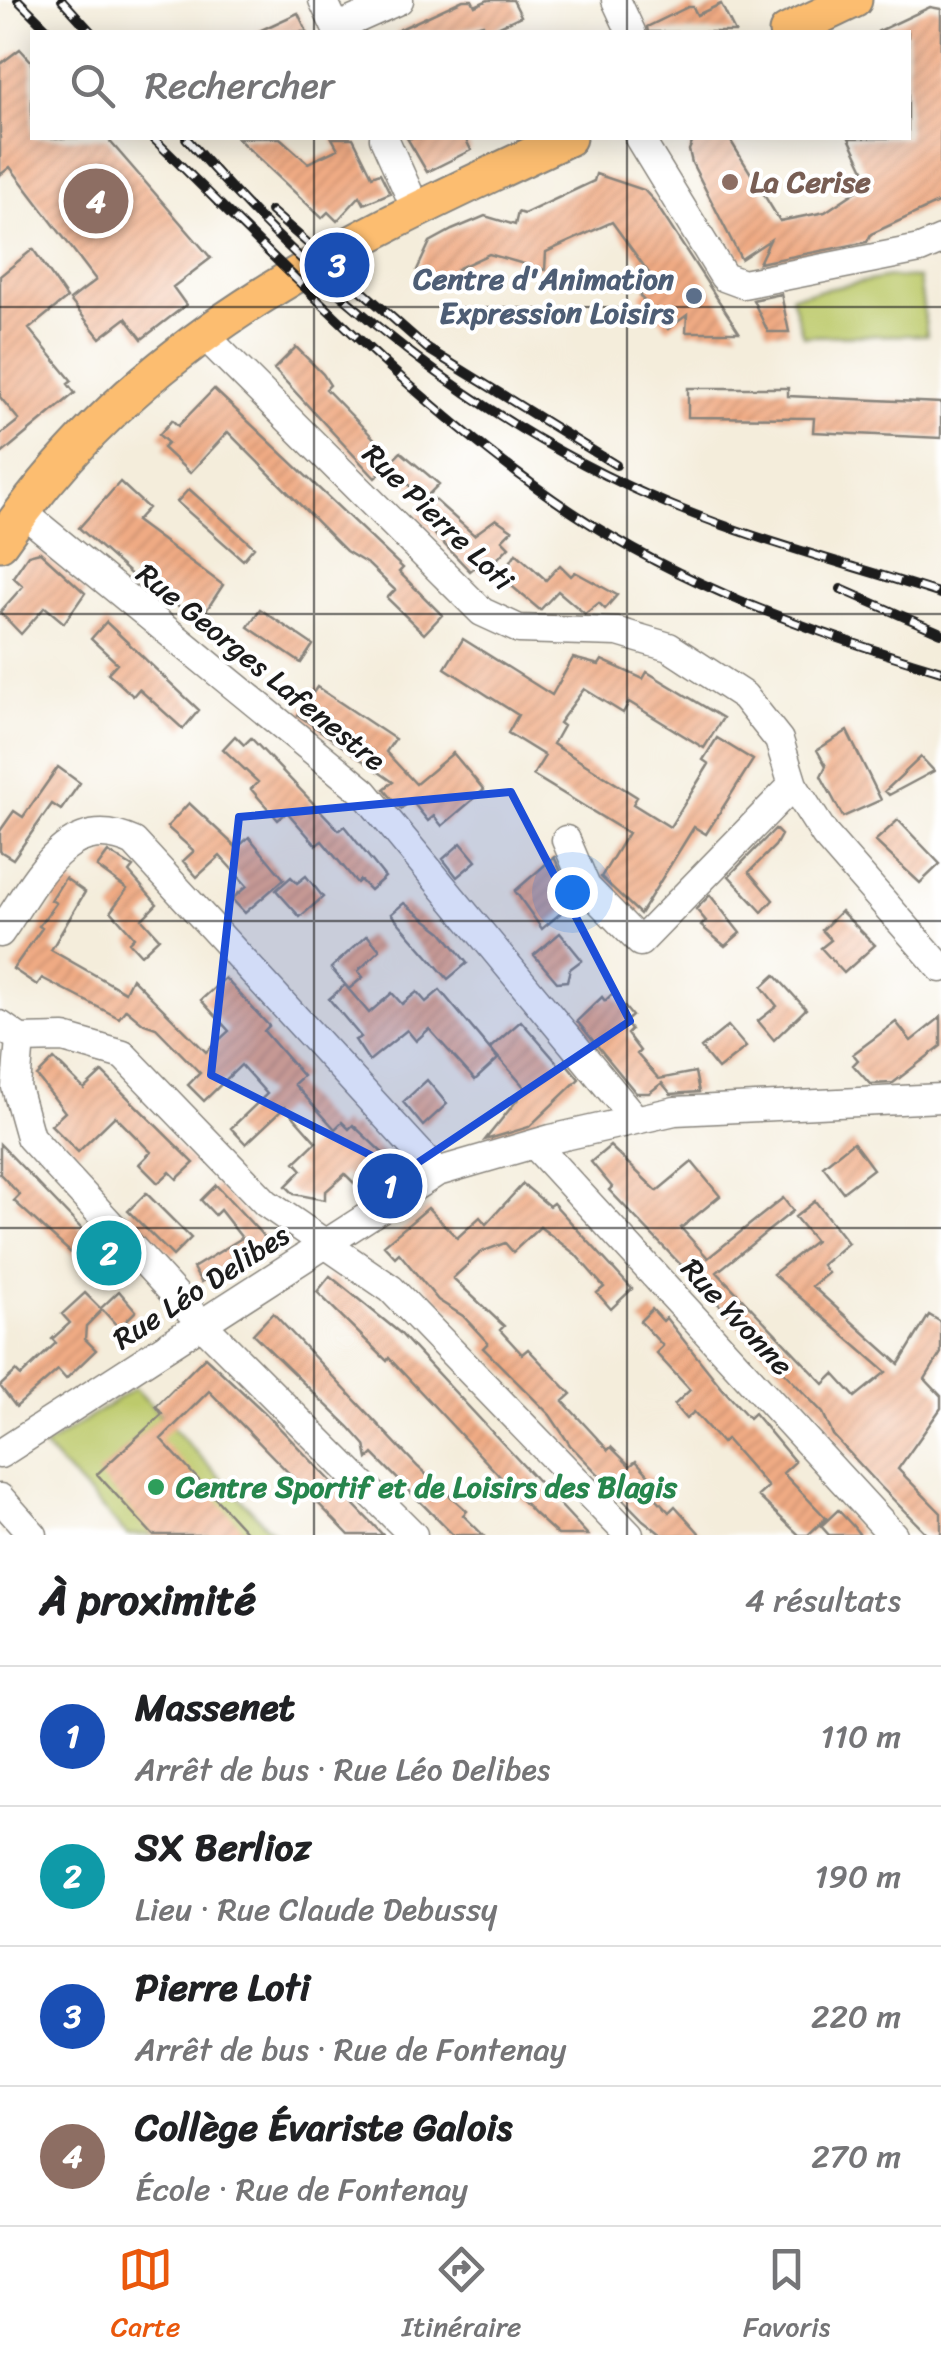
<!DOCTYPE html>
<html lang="fr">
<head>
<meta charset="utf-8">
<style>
	body { margin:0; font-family:Sriracha,sans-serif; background:#f2f2f2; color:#202124 }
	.you { position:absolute; left:572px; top:892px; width:35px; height:35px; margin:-25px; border:8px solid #fff; border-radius:50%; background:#1a73e8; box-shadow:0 0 0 15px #1a73e833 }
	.badge { display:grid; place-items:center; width:65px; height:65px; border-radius:50%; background:#ea580c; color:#fff; font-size:32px; font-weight:700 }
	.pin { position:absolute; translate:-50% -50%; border:5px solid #fff; box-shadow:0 2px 10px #0006 }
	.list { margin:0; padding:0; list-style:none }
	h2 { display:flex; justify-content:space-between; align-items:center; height:130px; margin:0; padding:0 40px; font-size:42px }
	h2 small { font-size:32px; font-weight:400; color:#757577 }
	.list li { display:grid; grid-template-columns:65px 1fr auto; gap:30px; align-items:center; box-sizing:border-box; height:140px; padding:0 40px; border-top:2px solid #e0e0e0 }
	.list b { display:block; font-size:38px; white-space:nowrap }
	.list p { margin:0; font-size:32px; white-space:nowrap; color:#757577 }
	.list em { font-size:32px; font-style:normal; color:#757577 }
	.icon { flex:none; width:55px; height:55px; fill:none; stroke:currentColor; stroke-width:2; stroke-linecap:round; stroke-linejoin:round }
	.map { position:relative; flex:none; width:941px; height:1535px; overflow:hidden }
	.search { position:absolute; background:#fff; box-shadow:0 5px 25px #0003; left:30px; right:30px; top:30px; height:110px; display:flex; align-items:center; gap:25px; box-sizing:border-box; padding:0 35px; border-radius:0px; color:#757577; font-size:38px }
	.sheet { height:690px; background:#fff }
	nav { display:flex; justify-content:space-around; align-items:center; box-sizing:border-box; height:140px; border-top:2px solid #e0e0e0; background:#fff; font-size:28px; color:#757577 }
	nav a { display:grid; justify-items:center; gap:5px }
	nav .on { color:#ea580c }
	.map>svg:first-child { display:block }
</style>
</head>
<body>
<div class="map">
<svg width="941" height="1535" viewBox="0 0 941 1535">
	<defs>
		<pattern id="building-hatch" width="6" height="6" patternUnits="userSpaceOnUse" patternTransform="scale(2.5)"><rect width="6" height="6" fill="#f0ab84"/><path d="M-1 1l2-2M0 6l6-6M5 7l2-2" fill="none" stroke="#cd9371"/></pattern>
	</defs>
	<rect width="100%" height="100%" fill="#fff"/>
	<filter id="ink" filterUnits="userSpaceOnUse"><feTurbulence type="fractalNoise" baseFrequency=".01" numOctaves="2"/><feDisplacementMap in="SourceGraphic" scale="20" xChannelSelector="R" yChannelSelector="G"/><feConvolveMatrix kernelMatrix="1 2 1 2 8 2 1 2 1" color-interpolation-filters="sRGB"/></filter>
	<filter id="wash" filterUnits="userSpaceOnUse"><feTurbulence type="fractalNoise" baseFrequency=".0048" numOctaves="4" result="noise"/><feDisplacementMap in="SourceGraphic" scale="40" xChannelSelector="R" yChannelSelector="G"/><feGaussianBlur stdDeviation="2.25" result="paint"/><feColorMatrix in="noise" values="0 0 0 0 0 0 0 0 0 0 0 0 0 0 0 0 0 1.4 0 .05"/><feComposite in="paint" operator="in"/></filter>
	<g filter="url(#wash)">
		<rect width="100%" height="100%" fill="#f4eddb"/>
		<path fill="#bdca6c" stroke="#6c7344" stroke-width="2.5" d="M889,277L919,278L927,335L803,336L791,296Z
			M135,1388L275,1535H127L44,1447Z"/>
		<g id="blocks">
			<path fill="url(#building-hatch)" d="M463,0H472L475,6L488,0H513L521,16L487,32L483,24L453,32H394Z
				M721,4L735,32H648L647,27L688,7H693L697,15Z
				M930,7L941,9L940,202L871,234L867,242L759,263L770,240L741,259L692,163L689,150L694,138H729L780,221L825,212L870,182L849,138H908V32H877Z
				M298,13L307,32H257Z
				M20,49L32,62V138H107L211,258L173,287L186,305L142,339L126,318L100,338L70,300L96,280L10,167L0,175V64Z
				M237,138H280L308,163L338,149L332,138H353L372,176L380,173L390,193L364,204L360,196L337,221L328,212L322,218Z
				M407,138H465L471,150L427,172Z
				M596,174L644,190L654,201L739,332H686L687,315L668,329L640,296L654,280L612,222L546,252L545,270L489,254L457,269L450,286L417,270L430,242L452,230L485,216L515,225L518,212L524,214L594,181Z
				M33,249L67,298L29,329L72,381L68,384L75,393L0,455V435L19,420L0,397V276Z
				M781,294L789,332H768L753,300Z
				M296,347L323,374L330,385L326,389L394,459L401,452L439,484L424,499L388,466L375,478L274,369Z
				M688,388H788V396L941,403V438L813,432L814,418L688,417Z
				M214,389L403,568L399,572L442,615L424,634L387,598L395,590L369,565L346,551L228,432L190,473L163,448L168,443L159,435L172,420L178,426Z
				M120,482L148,508L136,521L223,585L200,620L136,579L79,528Z
				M189,489L254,547L243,560L177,502Z
				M434,499L474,535L496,519L512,530L502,540L509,547L482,574L475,567L470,571L417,516Z
				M40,552L85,593L64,623L45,607L21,634L0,612L23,586L13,577L28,555Z
				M516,553L546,580L560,565L571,576L575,572L617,595L605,609L599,603L585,614L558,591L540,610L501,577Z
				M260,609L313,645L301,663L248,627Z
				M106,622L199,710L183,729L139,689L133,696L108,673L117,663L91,639Z
				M463,639L552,695L573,658L599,665L602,660L643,679L647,672L723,718L704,748L629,702L623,713L584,689L559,723L563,726L553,744L637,797L633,804L670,827L709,764L703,760L717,738L753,760L706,834L694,827L640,914L601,877L628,833L533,775L545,756L508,733L518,715L445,668Z
				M317,687L395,739L386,752L416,784L453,753L484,790L442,826L434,816L428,821L411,800L401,809L384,789L393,782L298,715Z
				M847,731L881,800L843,817L821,776L826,766L817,750Z
				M235,736L244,745L251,738L339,830L344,826L385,877L370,890L360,880L357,883L322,841L316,845L287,812L278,820L251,789L258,782L223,749Z
				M921,757L934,771L889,795L885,791Z
				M58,767L80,783L61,810L52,804L13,859L0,851V831L14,811L23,817Z
				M189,803L237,848L249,837L284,879L245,913L232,899L247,886L220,856L197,877L183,861L194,851L167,827Z
				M898,820L940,864L920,883L875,841Z
				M775,829L781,835L775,846L749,872L773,900L762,912L729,876Z
				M461,843L476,861L457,877L443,859Z
				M108,852L133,867L129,872L157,904L142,919L159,938L141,955L129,942L134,937L111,911L127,889L97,867Z
				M554,857L575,901L542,929L515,891Z
				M306,876L323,897L300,917L276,890L291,877L297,883Z
				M65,878L85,892L51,950L125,992L132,978L206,1052L229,1031L201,1000L225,978L269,1026L264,1031L303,1076L294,1084L335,1129L342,1122L349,1129L353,1125L390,1160L356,1185L345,1174L325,1192V1200L294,1194L286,1186L302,1170L295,1162L316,1142L285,1107L246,1144L231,1128L267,1094L241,1065L204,1101L188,1085L200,1073L156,1028L144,1024L126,1009L119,1018L42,978L37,985L13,969L42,928L39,926L56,903L51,900Z
				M710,895L740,933L725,946L701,926L706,921L696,909Z
				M404,903L442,932L467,963L448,979L391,914Z
				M841,911L875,945L844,973L821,948L831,940L822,930Z
				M560,933L582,960L570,969L567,981L557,982L534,955Z
				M367,935L380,950L358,971L363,977L349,989L331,968Z
				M775,975L806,1009L774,1040L758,1021L777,1006L762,987Z
				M345,985L369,1013L392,993L402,1004L417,992L426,1002L440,990L498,1059L475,1080L429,1029L416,1041L407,1030L369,1061L355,1040L361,1037L329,999Z
				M613,993L632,1016L625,1022L631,1030L627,1034L640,1051L637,1054L659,1079L695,1072L699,1092L671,1094L662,1083L649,1093H636L577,1021L602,997L605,1001Z
				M941,1017V1046L893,1083L870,1084L853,1065L858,1060L853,1054L896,1022L911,1041Z
				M521,1021L560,1066L565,1062L579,1079L529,1127L485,1140L526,1089L490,1048Z
				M728,1026L746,1047L718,1069L701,1048Z
				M54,1059L84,1089L102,1072L194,1163L177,1179L170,1172L158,1183L139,1164L151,1152L115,1116L78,1152L51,1125L65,1112L37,1076Z
				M427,1080L447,1104L423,1126L403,1102Z
				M853,1142L873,1169L843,1192L823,1166Z
				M0,1144L99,1247L82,1263L14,1201L20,1195L0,1174Z
				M610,1146L657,1191L692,1162L720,1196L681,1228L708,1258L783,1198L793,1211L717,1272L824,1384L834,1374L855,1397L886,1372L773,1274L815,1241L795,1217L815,1201L848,1243L822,1265L828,1273L812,1286L899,1364L929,1315L941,1322V1353L925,1379L941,1396V1408L898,1469L941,1513V1535H928L881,1487L833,1435L823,1413L609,1190L612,1187L591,1162Z
				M523,1184L549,1206L553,1203L632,1289L611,1309L597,1293L604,1287L575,1254L540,1227L513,1252L505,1243L481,1252L453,1278L504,1326L500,1330L522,1354L528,1349L571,1394L563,1401L608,1450L611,1447L630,1466L636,1461L654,1481L647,1488L669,1512L675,1506L701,1535H662L643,1520L570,1445L550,1415L483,1348L488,1343L463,1316L438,1300L399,1253L395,1257L384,1245L428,1208L457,1238L480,1217L486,1224Z
				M216,1185L268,1241L224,1276L220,1270L201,1282L193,1268L242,1238L220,1210L215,1215L201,1200Z
				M146,1193L191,1238L173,1256L128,1211Z
				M330,1276L400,1333L588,1535H558L535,1514L389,1358L387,1361L317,1292Z
				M119,1291L136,1311L119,1328L101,1308Z
				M85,1293L102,1310L86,1326L85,1339L96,1350L66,1379L58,1370L16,1407L0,1386L16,1371L21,1376L56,1343L52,1339L70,1323L62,1314Z
				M652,1309L663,1321L666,1318L721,1387L749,1418L754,1413L795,1462L783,1473L826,1518L808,1535H799L758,1496L768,1487L726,1439L722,1443L694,1412L686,1419L674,1405L690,1390L656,1353L663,1346L640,1321Z
				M273,1313L418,1467L467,1511L463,1515L483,1535H453L373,1454L368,1459L365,1445L349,1427L253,1334Z
				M205,1357L264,1412L383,1535H349L209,1391L161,1439L249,1535H153L97,1474L162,1414L156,1406Z
				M838,1510L853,1526L860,1535H829L821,1526Z"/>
		</g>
	</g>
	<g filter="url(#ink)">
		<use href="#blocks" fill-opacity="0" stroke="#88847c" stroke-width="2.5"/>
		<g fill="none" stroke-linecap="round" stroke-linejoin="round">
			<defs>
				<path id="minor" d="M323,0L338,32
					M616,0L631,32
					M336,28L399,0
					M384,138L416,209
					M639,138L724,277L743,284L920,249L941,240
					M202,333L482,612L519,629L618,632L669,647L744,696L779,740L793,785L825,835L941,968
					M21,511L364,792L635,1119
					M566,840L586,887L640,942L793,785
					M0,933C34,885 65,809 134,842L437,1172
					M0,1025L20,1039L64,1038L123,1055L266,1203L391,1289L629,1535
					M20,1039L16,1087L30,1137L204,1326L413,1535
					M534,1144L893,1535
					M0,1454L437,1172L551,1139L675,1111L941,1098
					M0,1498L33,1535"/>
				<path id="major" d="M787,32L854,0
					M0,543C144,332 344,243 568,138"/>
			</defs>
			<use href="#minor" stroke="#88847c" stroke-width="31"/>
			<use href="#major" stroke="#88847c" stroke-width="39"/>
			<use href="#minor" stroke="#fff" stroke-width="28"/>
			<use href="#major" stroke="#fcbd6f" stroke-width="35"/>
			<defs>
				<path id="rail" d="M18,0L50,32
					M62,0L91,32
					M153,138C286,268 417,408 572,512C685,587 812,632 941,671
					M186,138C322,295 480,426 673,506C760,542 852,565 941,594
					M271,211L428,349L616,465
					M841,589L941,633"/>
			</defs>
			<use href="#rail" stroke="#1c1c1c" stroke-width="10"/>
			<use href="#rail" stroke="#fff" stroke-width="6" stroke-dasharray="19" stroke-linecap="butt"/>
		</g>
	</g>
	<path fill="#1d4ed8" fill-opacity="0.2" stroke="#1d4ed8" stroke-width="8" stroke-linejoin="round" d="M511,792L630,1021L404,1172L211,1075L239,817Z"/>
	<path fill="none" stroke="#1c1c1c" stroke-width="2.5" stroke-opacity="0.55" d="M314,0V32M627,0V32M314,138V1535M627,138V1535M0,307H941M0,614H941M0,921H941M0,1228H941"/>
	<circle fill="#8d6e63" stroke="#fff" stroke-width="4" cx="730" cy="182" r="10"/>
	<circle fill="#5c6f8a" stroke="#fff" stroke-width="4" cx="694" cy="296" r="10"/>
	<circle fill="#2e9e5b" stroke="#fff" stroke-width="4" cx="156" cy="1487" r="10"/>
	<g text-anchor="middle" stroke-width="8" stroke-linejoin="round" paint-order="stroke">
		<g font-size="30" font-weight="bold" fill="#785e54" stroke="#fff" text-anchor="start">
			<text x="750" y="192">La Cerise</text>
		</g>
		<g font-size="30" font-weight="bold" fill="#4e5e75" stroke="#fff" text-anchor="end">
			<text x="674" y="289">Centre d'Animation<tspan x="674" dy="34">Expression Loisirs</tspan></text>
		</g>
		<g font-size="30" fill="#1c1c1c" stroke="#fff">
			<text transform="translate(438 517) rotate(44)" y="10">Rue Pierre Loti</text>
			<text transform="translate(261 667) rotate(39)" y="10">Rue Georges Lafenestre</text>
			<text transform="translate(201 1287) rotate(-33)" y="10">Rue Léo Delibes</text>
			<text transform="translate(737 1317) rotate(47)" y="10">Rue Yvonne</text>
		</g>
		<g font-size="30" font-weight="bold" fill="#27864d" stroke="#fff" text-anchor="start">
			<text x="176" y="1497">Centre Sportif et de Loisirs des Blagis</text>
		</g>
	</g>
</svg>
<div class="you"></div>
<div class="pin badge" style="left:390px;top:1186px;background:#1a4fb4">1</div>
<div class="pin badge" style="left:109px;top:1253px;background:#0f9aa8">2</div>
<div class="pin badge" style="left:337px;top:265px;background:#1a4fb4">3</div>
<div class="pin badge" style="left:96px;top:201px;background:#8d6e63">4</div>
<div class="search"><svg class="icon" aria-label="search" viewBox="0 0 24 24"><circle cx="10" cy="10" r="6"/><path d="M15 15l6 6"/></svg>Rechercher</div>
</div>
<section class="sheet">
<h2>À proximité<small>4 résultats</small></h2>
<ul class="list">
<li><span class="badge" style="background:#1a4fb4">1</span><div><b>Massenet</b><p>Arrêt de bus · Rue Léo Delibes</p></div><em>110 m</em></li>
<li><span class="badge" style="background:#0f9aa8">2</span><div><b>SX Berlioz</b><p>Lieu · Rue Claude Debussy</p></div><em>190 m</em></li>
<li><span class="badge" style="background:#1a4fb4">3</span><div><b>Pierre Loti</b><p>Arrêt de bus · Rue de Fontenay</p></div><em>220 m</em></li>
<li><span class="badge" style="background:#8d6e63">4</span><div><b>Collège Évariste Galois</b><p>École · Rue de Fontenay</p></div><em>270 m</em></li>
</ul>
</section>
<nav>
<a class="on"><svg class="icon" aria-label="map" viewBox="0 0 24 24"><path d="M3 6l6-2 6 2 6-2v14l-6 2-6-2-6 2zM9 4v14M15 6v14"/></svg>Carte</a>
<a><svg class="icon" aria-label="directions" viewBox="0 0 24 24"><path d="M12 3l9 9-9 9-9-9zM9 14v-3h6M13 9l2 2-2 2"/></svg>Itinéraire</a>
<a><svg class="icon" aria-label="saved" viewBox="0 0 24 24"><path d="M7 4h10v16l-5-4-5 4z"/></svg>Favoris</a>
</nav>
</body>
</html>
